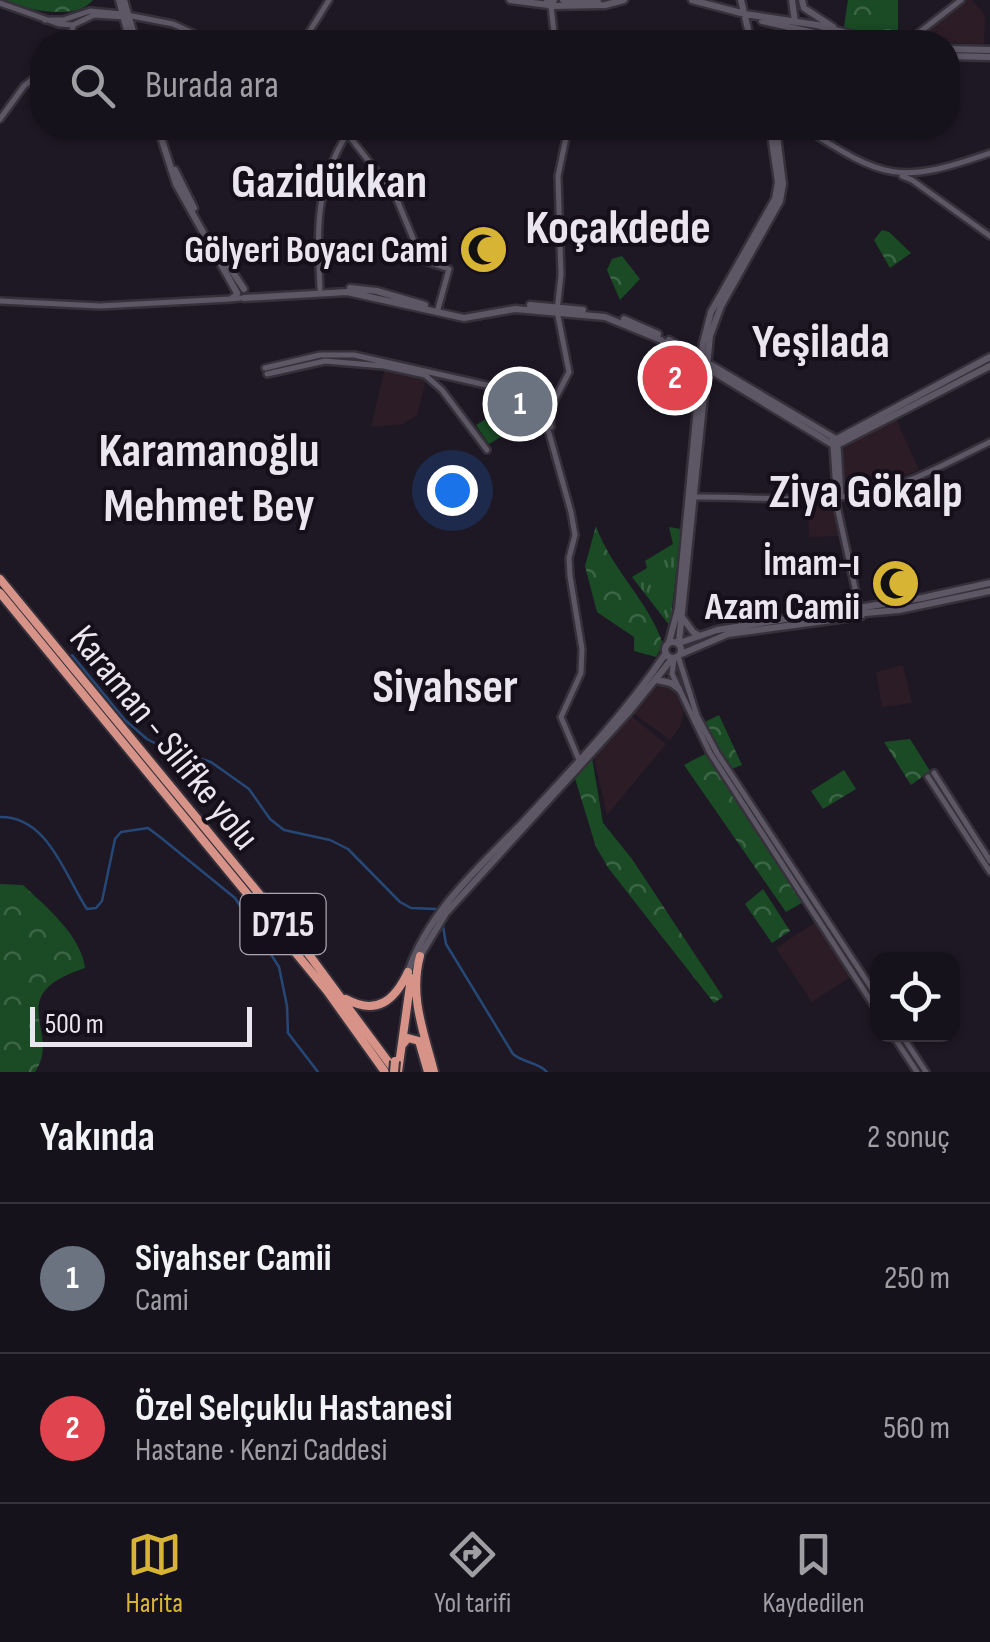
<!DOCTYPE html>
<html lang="tr">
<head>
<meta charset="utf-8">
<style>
	body { margin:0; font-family:"Sofia Sans Condensed",sans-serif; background:#232029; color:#f1f3f6 }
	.controls { position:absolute; right:30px; bottom:30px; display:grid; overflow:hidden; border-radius:20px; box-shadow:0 2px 8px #0004 }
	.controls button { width:90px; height:90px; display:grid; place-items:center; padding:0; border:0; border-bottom:2px solid #35323b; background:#16121c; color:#f1f3f6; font:50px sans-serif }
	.scale { position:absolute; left:30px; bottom:25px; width:222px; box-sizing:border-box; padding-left:10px; border:5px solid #eae6ef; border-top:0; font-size:28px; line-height:35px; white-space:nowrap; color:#eae6ef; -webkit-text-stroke:8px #150f1b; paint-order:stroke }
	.you { position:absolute; left:452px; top:490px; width:35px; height:35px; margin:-25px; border:8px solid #fff; border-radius:50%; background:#1a73e8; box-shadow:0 0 0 15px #1a73e833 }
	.badge { display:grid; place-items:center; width:65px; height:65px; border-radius:50%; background:#d8b434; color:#fff; font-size:32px; font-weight:700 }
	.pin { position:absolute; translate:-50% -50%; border:5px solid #fff; box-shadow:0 2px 10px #0006 }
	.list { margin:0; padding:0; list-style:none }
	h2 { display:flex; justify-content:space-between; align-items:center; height:130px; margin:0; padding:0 40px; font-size:42px }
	h2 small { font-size:32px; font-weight:400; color:#9e9ea3 }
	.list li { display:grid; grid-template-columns:65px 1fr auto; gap:30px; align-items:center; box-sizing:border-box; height:150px; padding:0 40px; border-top:2px solid #35323b }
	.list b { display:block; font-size:38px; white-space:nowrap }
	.list p { margin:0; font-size:32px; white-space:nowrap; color:#9e9ea3 }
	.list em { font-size:32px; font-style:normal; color:#9e9ea3 }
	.icon { flex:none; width:55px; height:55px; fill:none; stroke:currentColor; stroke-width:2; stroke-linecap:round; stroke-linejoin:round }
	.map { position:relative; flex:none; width:990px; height:1072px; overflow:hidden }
	.search { position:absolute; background:#16121c; box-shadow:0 2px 8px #0004; left:30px; right:30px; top:30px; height:110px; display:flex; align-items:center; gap:25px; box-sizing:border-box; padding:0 35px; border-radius:40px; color:#9e9ea3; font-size:38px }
	.sheet { height:430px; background:#16121c }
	nav { display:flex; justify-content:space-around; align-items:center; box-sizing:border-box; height:140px; border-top:2px solid #35323b; background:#16121c; font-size:28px; color:#9e9ea3 }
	nav a { display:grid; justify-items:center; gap:5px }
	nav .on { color:#d8b434 }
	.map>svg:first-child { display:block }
</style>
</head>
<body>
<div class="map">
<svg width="990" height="1072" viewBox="0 0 990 1072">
	<defs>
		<pattern id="grass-tufts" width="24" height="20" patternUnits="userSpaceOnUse" patternTransform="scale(2.5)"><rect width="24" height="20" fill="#1a4b25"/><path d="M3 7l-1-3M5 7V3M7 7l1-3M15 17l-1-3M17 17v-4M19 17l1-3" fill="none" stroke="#3b6545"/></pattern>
		<pattern id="cemetery-stones" width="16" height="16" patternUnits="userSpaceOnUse" patternTransform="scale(2.5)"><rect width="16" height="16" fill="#1a4b25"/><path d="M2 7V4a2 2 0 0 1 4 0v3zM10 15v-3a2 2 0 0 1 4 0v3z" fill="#3b6545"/></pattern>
		<pattern id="park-crowns" width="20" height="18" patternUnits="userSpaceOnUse" patternTransform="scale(2.5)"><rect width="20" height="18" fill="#1a4b25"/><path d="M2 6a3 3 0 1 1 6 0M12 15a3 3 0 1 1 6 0" fill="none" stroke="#3b6545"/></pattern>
	</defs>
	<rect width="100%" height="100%" fill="#1e1825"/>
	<path fill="#2c1c26" d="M964,0H972L985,15L984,44L919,42L917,36Z
		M385,368L426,380L417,415L403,424L371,427Z
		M895,417L919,470L890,481L844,490L841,457L844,443Z
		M808,499H834L839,536L809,537Z
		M903,665L912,703L882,707L876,672Z
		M660,683L672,687L684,711L680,727L670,740L633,713Z
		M630,715L666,744L607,815L594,758Z
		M816,922L852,976L812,1002L776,948Z"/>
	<path fill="url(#grass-tufts)" d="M669,527L681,529L670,626L632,577L647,568L645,561L673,544Z"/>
	<path fill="url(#cemetery-stones)" d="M515,401L519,426L489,444L476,425Z"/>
	<path fill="url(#park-crowns)" d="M2,0H93C75,22 25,9 2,0Z
		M848,0H898V39L891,42L844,27Z
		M882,230L889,232L911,253L890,268L874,240Z
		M622,256L640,279L620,300L607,270L612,259Z
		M596,526C611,569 648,600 663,644L656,657L634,651V637L597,612L585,566Z
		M719,715L742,765L731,769L703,723Z
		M910,739L930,771L911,785L884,742Z
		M707,753L805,901L786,912L684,765Z
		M592,758L603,823L632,859L723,997L714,1003L609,869L596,847L574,775Z
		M844,770L856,789L823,809L811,791Z
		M0,884L23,885C46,907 81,935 85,968C0,996 63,1031 35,1072H0Z
		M763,889L790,931L772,943L745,904Z"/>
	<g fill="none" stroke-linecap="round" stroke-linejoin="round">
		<path stroke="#264876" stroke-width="2.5" d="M72,655L125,720L147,739L162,747L211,762L249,789L270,819L284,830L330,840L348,849L400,902L411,908L436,909L438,913
			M0,817C48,816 65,876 87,909L96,908L102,901L115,839L121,832L148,828L160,837L235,898L279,967L287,1006L288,1033L318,1072
			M442,920L446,944L513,1054C523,1063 538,1062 547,1072"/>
		<defs>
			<path id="tertiary" d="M0,3L59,24L73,25L94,15L125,17
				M551,6L555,42
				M45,20H63L90,11L122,14L173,24L213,42
				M70,42L73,26
				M303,42L329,0
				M907,42L961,0
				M0,119L24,86L42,72
				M343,128L395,195L422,260L449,269L438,309
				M804,128C885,179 898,185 990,153
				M902,176L912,180L990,236
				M320,289C317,229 315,185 348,132
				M237,294L230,299L240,298
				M0,301L100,306L230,299
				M265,368L320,355H354L495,387
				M267,374L325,361L384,366L425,375L442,390L487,450
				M528,425L552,401
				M525,427L543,423L547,426L571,512L575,535L569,558L570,576L582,649L581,673L561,717L579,760
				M551,427L550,409L569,372L557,311L561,275L558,176L568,128
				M833,446L837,506L859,606
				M838,446L841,495
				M694,497C751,496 811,504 867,493C909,485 951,461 990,442
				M678,656L697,716L717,753L878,998
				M674,659L672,674L710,753L878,1012
				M934,773L990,861
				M928,777L990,872
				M892,1034L917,1072
				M901,1034L926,1072"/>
			<path id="secondary" d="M119,0L130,42
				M124,0L136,42
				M510,0L549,5
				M547,0L550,6L554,0
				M563,0L598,2
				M692,0L745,14L817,25L879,42
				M741,0L751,42
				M792,0L795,22
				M802,0L804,8L833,27
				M551,6L605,5L624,0
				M762,21L854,42
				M948,49L990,50
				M948,56L990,57
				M158,128L176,184L237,293
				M175,170L194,208
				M215,245L244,289
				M350,288L377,291L425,305
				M244,298L347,292L464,318L515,309L605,317L659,339L835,446L990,366
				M530,305L583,310
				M624,319L658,334
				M669,340L836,439
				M833,441L990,357
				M864,607L922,598L990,583
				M865,613L899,610L990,591
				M682,617L693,632L700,636
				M665 650a8 8 0 1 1 16 0a8 8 0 1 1-16 0Z
				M669,642L678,609L703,343L711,312L775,199L778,182L770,128
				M679,642L710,336L721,306L780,201L783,184L776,128
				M679,643L717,630L855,608
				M679,655L728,634L861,616L865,612L863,607L856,608L857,615
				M657,680L671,683L679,689
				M420,956L446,913L628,713L672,659
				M408,972C429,911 479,867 523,822C573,768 625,714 666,653"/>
			<path id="trunk" d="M0,579L307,952L395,1071
				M0,593L327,991L385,1072
				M420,956C409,997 424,1032 434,1072
				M346,999C377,1016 395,1000 408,972
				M403,1044L408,1038L419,1041L428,1072
				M398,1072L411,978"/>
		</defs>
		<use href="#tertiary" stroke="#35313a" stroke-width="10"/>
		<use href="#secondary" stroke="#35313a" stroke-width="11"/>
		<use href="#trunk" stroke="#35313a" stroke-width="12"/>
		<use href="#tertiary" stroke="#5d5665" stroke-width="5"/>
		<use href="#secondary" stroke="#5d5665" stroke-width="6"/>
		<use href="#trunk" stroke="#d89389" stroke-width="8"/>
		<defs>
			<path id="trunk-bridge" d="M394,1072L395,1061"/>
		</defs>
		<use href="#trunk-bridge" stroke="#35313a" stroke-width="12" stroke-linecap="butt"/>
		<use href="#trunk-bridge" stroke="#d89389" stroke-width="8"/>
	</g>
	<defs>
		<symbol id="mosque-disc" viewBox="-11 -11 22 22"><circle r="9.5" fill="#d8b434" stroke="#150f1b"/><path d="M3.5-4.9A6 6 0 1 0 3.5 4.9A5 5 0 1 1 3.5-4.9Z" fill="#111"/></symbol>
	</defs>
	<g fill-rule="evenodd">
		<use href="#mosque-disc" x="456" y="222" width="55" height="55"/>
		<use href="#mosque-disc" x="868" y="556" width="55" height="55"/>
	</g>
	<g text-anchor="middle" stroke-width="8" stroke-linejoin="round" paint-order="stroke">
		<rect fill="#150f1b" stroke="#aaa6af" stroke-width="2.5" x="240.5" y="894" width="85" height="60" rx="8"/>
		<g font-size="35" font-weight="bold" fill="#eae6ef">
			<text x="283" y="936">D715</text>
		</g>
		<g font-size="38" font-weight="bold" fill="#eae6ef" stroke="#150f1b" text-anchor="end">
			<text x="448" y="262">Gölyeri Boyacı Cami</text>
			<text x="860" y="575">İmam-ı<tspan x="860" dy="44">Azam Camii</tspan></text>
		</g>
		<g font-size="38" fill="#eae6ef" stroke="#150f1b">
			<text transform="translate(165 737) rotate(51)" y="13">Karaman - Silifke yolu</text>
		</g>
		<g font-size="48" font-weight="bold" fill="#eae6ef" stroke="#150f1b">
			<text x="329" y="197">Gazidükkan</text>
			<text x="618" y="243">Koçakdede</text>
			<text x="821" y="357">Yeşilada</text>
			<text x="209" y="466">Karamanoğlu<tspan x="209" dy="55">Mehmet Bey</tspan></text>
			<text x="866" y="507">Ziya Gökalp</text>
			<text x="445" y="702">Siyahser</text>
		</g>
	</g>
</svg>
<div class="controls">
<button><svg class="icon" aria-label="locate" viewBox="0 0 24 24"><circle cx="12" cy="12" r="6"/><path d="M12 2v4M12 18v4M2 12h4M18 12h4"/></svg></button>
</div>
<div class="scale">500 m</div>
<div class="you"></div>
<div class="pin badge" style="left:520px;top:404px;background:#6b7280">1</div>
<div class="pin badge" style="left:675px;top:378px;background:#e0444e">2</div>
<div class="search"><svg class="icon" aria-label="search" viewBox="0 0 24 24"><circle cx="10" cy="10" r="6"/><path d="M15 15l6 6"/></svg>Burada ara</div>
</div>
<section class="sheet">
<h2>Yakında<small>2 sonuç</small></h2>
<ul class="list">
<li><span class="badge" style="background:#6b7280">1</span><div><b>Siyahser Camii</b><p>Cami</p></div><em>250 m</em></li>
<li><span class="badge" style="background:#e0444e">2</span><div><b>Özel Selçuklu Hastanesi</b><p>Hastane · Kenzi Caddesi</p></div><em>560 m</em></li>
</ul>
</section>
<nav>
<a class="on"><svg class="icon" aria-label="map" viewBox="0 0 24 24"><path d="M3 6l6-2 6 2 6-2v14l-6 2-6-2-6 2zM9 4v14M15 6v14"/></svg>Harita</a>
<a><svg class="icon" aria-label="directions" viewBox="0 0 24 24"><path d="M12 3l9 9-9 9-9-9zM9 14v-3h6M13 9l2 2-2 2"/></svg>Yol tarifi</a>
<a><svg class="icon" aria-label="saved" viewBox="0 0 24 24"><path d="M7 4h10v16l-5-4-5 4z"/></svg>Kaydedilen</a>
</nav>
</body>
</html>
